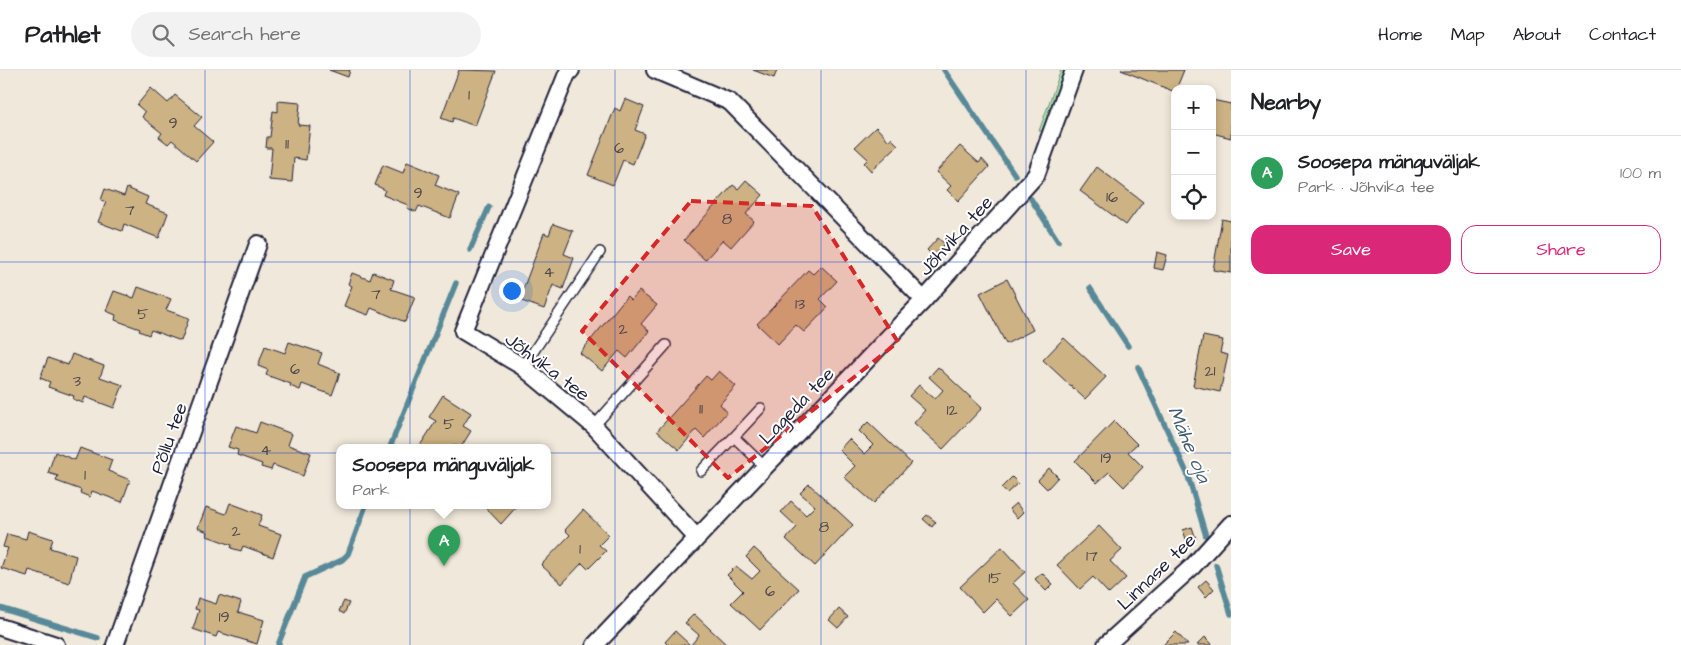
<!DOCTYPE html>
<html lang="en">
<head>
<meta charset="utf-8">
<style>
	body { margin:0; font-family:"Architects Daughter",sans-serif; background:#f2f2f2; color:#202124 }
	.controls { position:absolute; right:15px; top:15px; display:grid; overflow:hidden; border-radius:10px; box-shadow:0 2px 8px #0003 }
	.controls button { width:45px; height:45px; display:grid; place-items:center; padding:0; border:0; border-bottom:1px solid #e0e0e0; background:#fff; color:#202124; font:25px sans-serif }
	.you { position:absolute; left:511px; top:220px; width:18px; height:18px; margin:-12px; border:4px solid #fff; border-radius:50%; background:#1a73e8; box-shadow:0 0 0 8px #1a73e833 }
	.badge { display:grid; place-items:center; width:32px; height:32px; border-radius:50%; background:#db2777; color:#fff; font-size:16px; font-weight:700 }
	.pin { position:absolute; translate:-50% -41px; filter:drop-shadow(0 1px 2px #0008) }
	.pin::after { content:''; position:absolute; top:26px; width:18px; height:15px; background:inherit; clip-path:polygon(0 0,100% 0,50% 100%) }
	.popup { position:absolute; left:336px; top:374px; width:215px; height:65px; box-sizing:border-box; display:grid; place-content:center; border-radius:10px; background:#fff; filter:drop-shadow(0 1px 4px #0005); font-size:16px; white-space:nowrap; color:#757577 }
	.popup b { font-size:19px; color:#202124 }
	.popup::after { content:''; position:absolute; left:50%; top:100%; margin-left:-10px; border:10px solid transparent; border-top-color:#fff }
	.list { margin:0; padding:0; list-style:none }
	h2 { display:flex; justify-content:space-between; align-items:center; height:65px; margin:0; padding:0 20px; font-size:21px }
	h2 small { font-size:16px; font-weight:400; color:#757577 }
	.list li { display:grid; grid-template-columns:32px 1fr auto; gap:15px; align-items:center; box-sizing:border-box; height:75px; padding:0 20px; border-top:1px solid #e0e0e0 }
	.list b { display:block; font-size:19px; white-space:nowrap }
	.list p { margin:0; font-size:16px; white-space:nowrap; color:#757577 }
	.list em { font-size:16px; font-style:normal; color:#757577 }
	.actions { display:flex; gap:10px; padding:15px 20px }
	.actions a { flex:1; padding:11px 0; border:1px solid #db2777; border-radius:15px; text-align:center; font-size:18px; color:#db2777 }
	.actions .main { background:#db2777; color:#fff }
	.icon { flex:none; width:28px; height:28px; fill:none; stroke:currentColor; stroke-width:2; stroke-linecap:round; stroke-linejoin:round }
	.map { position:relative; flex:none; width:1231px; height:575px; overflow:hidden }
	header { display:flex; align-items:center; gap:30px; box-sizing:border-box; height:70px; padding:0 25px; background:#fff; border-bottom:1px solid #e0e0e0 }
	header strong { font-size:24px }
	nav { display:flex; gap:28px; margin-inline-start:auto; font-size:18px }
	.search { width:350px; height:45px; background:#f2f2f2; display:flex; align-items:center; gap:12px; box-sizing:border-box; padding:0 18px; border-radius:28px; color:#757577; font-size:19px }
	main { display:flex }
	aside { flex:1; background:#fff }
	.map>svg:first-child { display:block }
</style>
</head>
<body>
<header>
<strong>Pathlet</strong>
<div class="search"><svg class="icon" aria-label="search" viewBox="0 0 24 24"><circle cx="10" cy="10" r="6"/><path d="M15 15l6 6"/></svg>Search here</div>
<nav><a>Home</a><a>Map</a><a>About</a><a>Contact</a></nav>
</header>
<main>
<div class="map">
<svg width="1231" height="575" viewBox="0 0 1231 575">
	<rect width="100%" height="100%" fill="#f0e8da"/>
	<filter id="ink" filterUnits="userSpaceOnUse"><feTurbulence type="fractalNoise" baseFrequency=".02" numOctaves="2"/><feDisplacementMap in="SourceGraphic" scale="10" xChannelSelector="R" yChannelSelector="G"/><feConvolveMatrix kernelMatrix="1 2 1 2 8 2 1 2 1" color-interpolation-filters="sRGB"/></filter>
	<g filter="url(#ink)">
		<path fill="#b0edb4" stroke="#698878" d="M1061,0H1065L1047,53L1043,61H1039Z"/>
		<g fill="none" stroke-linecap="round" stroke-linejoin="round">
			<path stroke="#598999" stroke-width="5.5" d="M944,0L1015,105
				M1031,129L1058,171
				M470,180L489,137
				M1090,218L1128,276
				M1138,297L1187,403L1206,466
				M390,377L456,213
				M1216,495L1231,544
				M0,538L98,568
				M278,575L305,507L342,490L348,484L366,435"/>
		</g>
		<path fill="#cdb283" stroke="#22223b" d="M329,0H350L348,7Z
			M459,0L496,1L475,56L453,48L452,52L441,48Z
			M753,0H777L774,8Z
			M1121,0H1184L1175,22Z
			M151,18L168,33L175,25L202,47L194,56L213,72L196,91L172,70L168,74L159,67L162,63L142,47L145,42L137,35Z
			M625,29L644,37L635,60L645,64L633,94L623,90L613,115L588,105L615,38L620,41Z
			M1212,30L1231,34V68L1212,63Z
			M278,31L300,33L298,55L310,56L306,90L294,88L292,112L269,110L272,78H266L267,67H270L273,41L278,42Z
			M876,57L889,71L891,68L898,75L871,101L864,93L868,89L855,77Z
			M960,76L979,93L982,89L989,97L958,131L947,120L951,116L936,102Z
			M407,92L439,105L435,115L459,125L450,148L419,136L416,142L407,138L408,135L383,125L385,120L375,115L383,95L403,103Z
			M1097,97L1143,132L1126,155L1080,121Z
			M746,110L763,125L746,144L754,151L731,177L723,170L705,190L684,170L733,115L738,119Z
			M127,118L148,127L145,134L168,143L159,168L124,154L122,161L98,152L106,132L101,130L105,119L124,126Z
			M1222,149L1231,151V203L1213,200Z
			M553,154L573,161L564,184L574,188L563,219L553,215L544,239L519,230L544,163L549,165Z
			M938,168L945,174L933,186L927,180Z
			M1157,182L1167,185L1163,200L1154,198Z
			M821,196L837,211L820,229L828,237L804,262L796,255L778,274L757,254L808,200L813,204Z
			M373,202L394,210L391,219L415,227L405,252L371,238L368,245L344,236L352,216L348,214L352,203L370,210Z
			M1007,209L1033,260L1006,274L980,223Z
			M138,217L171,229L166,240L189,248L181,271L151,260L149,265L139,261L140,259L115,250L116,245L106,241L114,221L134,228Z
			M639,221L657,235L641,254L649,261L627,288L619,281L602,301L580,283L627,226L631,230Z
			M1203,266L1223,270L1220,283L1228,285L1220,322L1193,316Z
			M1064,268L1106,307L1085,329L1043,290Z
			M289,272L322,283L318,294L340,303L332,325L302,314L300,320L290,316L291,314L266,305L268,300L258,296L265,276L285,283Z
			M72,284L104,296L100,307L123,315L114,338L85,327L83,333L73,329L74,326L48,317L50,312L40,308L48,288L68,295Z
			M938,297L982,338L943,379L914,353L925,340L909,326L919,315L935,329L943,320L929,307Z
			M719,301L736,316L720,334L727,342L704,368L696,360L679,380L657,361L706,306L711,310Z
			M443,325L471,343L463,356L471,361L461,377L451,375L450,377H419L436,351L429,347Z
			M1114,351L1137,374L1128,382L1143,397L1124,417L1109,402L1097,413L1075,391Z
			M260,352L292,364L288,375L311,383L303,406L273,395L271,400L261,397L262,394L237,385L238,380L228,377L236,356L256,363Z
			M868,352L911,393L874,433L844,407L855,396L839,380L849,369L864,384L873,375L859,361Z
			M80,378L112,390L108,401L130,410L122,432L92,421L90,427L80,423L81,420L56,411L58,406L48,403L55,382L75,390Z
			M1049,398L1058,407L1047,419L1038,410Z
			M1012,407L1018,413L1007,423L1001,418Z
			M809,414L853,455L815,496L786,469L797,457L781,442L791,431L806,445L815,436L800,423Z
			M230,433L262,445L258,456L281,464L273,487L243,476L241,481L231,478L232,475L207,466L208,462L198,458L206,437L226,444Z
			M1016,433L1023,442L1017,448L1009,439Z
			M483,435H518L501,454Z
			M583,440L609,465L599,475L606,481L588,499L582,493L562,514L541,495L570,465L565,460Z
			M927,445L936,452L932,457L923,449Z
			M1099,456L1122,480L1110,491L1126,508L1109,524L1093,507L1080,519L1057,495Z
			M1192,457L1196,469L1187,472L1183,460Z
			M28,461L53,469L50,478L76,486L69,513L29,500L27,506L1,498L8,478L3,477L7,464L26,469Z
			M1002,477L1025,502L1013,513L1029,530L1012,546L996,529L983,542L960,517Z
			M754,478L799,519L760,560L731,533L743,521L727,505L736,496L752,509L760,501L746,487Z
			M1042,503L1053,514L1046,521L1035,509Z
			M1206,510L1214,519L1206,527L1198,517Z
			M219,525L241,532L238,542L264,550L257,574L218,562L216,567L193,559L199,540L195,539L198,528L216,534Z
			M344,531L349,533L344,544L339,541Z
			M839,539L848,547L838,558L829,550Z
			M694,544L727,575H691L699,565L685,553Z
			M675,561L690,575H668L665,572Z
			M1176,562L1188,575H1163Z
			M1205,567L1213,575H1197Z"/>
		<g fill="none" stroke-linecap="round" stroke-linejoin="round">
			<defs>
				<path id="service" d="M523,297L600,182
					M594,356L666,275
					M734,367L761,338
					M701,401L734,367L765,397"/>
				<path id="minor" d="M571,0L567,4L463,261L523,297L594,356L697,468
					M655,0L730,32L924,230
					M0,557L56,575
					M115,575L258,174
					M595,575L924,230L1036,105L1074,0
					M1106,575L1193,496L1231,454"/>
			</defs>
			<use href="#service" stroke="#22223b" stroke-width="12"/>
			<use href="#minor" stroke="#22223b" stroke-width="20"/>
			<use href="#service" stroke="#fff" stroke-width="9"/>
			<use href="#minor" stroke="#fff" stroke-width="16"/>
		</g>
	</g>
	<path fill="#d62828" fill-opacity="0.2" stroke="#d62828" stroke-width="4" stroke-dasharray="10 6" stroke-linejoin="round" d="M691,131L812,136L898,272L728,408L582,261Z"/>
	<path fill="none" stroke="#1d4ed8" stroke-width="1" stroke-opacity="0.55" d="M205,0V575M410,0V575M615,0V575M821,0V575M1026,0V575M0,192H1231M0,383H1231"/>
	<g text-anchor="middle" stroke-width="4" stroke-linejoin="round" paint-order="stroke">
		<g font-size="16" fill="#4d464d">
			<text x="469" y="30">1</text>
			<text x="173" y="58">9</text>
			<text x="287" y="79">11</text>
			<text x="619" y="83">6</text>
			<text x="418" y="128">9</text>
			<text x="1112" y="132">16</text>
			<text x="130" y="145">7</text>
			<text x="727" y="154">8</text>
			<text x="549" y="207">4</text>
			<text x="376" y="229">7</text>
			<text x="800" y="239">13</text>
			<text x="143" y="249">5</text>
			<text x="623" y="264">2</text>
			<text x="295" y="304">6</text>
			<text x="1210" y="306">21</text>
			<text x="77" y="316">3</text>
			<text x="701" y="344">11</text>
			<text x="952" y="345">12</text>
			<text x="449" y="359">5</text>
			<text x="266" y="385">4</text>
			<text x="1106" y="393">19</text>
			<text x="85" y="410">1</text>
			<text x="824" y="462">8</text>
			<text x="236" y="466">2</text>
			<text x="580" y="484">1</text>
			<text x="1092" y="491">17</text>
			<text x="995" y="513">15</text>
			<text x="770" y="526">6</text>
			<text x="224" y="552">19</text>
		</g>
		<g font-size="19" fill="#22223b" stroke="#fff">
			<text transform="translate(955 165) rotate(-48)" y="7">Jõhvika tee</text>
			<text transform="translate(548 296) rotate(37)" y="7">Jõhvika tee</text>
			<text transform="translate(796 335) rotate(-46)" y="7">Lageda tee</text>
			<text transform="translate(168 368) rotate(-70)" y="7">Põllu tee</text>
			<text transform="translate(1156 501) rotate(-44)" y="7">Linnase tee</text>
		</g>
		<g font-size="20" font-style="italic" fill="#425e72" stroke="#fff">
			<text transform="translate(1190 374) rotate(67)" y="7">Mähe oja</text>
		</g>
	</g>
</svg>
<div class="controls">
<button>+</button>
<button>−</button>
<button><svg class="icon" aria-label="locate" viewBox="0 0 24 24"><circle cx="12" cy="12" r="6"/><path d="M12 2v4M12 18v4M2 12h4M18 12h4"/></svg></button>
</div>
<div class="you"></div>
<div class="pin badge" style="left:444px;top:496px;background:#2e9e5b">A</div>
<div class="popup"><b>Soosepa mänguväljak</b>Park</div>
</div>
<aside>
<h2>Nearby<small></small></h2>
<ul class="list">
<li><span class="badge" style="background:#2e9e5b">A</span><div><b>Soosepa mänguväljak</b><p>Park · Jõhvika tee</p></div><em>100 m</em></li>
</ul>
<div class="actions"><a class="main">Save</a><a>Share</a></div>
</aside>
</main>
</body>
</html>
